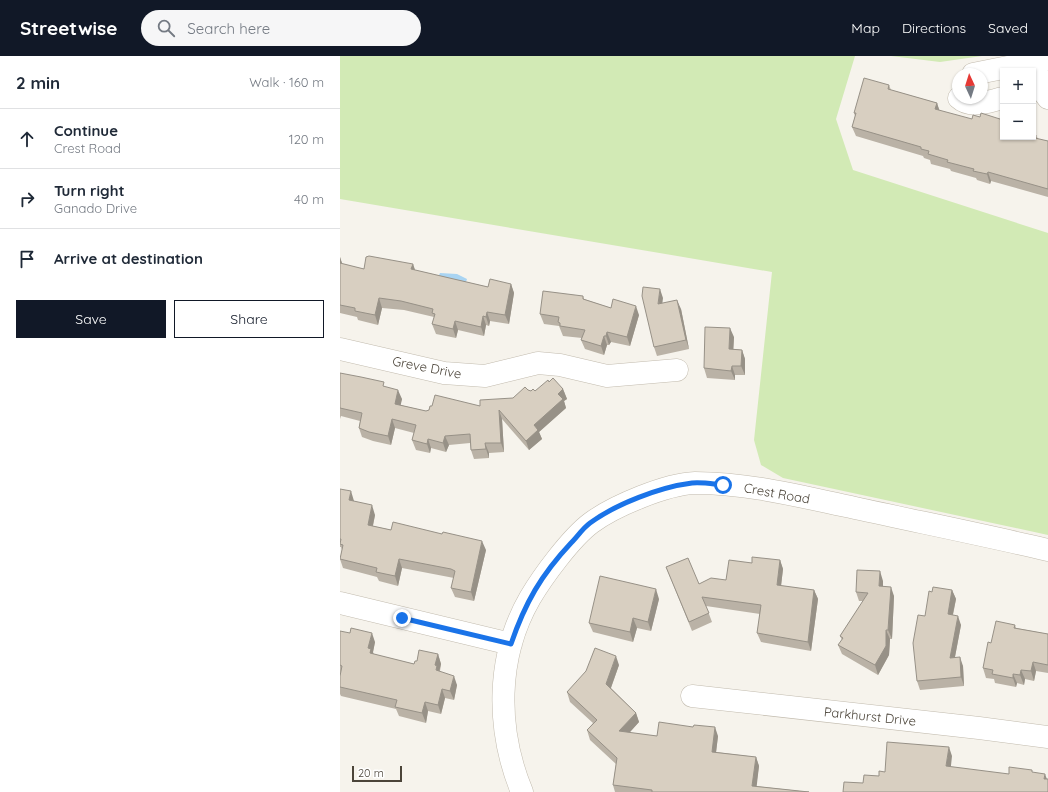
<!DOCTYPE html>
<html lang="en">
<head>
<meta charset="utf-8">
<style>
	body { margin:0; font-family:Quicksand,sans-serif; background:#f6f6f7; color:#1f2937 }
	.controls { position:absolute; right:12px; top:12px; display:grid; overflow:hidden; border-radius:0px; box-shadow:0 1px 3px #0004 }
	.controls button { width:36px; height:36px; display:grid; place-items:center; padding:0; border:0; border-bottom:1px solid #e0e1e3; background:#fff; color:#1f2937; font:20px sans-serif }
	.compass { position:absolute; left:612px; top:12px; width:36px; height:36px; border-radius:50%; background:#fff; box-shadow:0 1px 3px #0004; rotate:356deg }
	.scale { position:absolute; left:12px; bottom:10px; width:50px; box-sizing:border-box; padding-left:4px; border:2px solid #4b4439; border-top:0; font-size:11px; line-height:14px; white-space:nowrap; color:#4b4439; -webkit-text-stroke:3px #fff; paint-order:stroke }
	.stop { position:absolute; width:12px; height:12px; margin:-9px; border:3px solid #1a73e8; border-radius:50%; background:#fff }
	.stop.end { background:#1a73e8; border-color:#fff; box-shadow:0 1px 4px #0008 }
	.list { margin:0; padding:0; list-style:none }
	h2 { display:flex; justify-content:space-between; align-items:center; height:52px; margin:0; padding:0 16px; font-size:17px }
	h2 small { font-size:13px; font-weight:400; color:#747a83 }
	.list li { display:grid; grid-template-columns:26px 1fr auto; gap:12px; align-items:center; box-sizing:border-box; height:60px; padding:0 16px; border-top:1px solid #e0e1e3 }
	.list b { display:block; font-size:15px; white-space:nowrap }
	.list p { margin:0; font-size:13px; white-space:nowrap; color:#747a83 }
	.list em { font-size:13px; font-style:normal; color:#747a83 }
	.actions { display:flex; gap:8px; padding:12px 16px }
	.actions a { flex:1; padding:9px 0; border:1px solid #111827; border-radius:0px; text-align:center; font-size:14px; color:#111827 }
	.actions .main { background:#111827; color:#fff }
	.icon { flex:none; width:22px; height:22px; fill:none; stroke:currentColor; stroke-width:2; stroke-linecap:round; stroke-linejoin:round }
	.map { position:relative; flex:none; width:708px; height:736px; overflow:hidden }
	header { display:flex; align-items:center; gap:24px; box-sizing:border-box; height:56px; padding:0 20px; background:#111827; color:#fff }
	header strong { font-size:19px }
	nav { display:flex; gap:22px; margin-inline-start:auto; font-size:14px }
	.search { width:280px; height:36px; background:#f6f6f7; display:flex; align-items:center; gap:10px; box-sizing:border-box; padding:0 14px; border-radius:22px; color:#747a83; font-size:15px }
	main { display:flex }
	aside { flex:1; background:#fff }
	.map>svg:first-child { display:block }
</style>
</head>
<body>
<header>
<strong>Streetwise</strong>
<div class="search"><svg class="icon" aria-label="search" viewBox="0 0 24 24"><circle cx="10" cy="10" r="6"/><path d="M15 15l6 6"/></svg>Search here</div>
<nav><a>Map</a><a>Directions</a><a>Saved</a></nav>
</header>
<main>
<aside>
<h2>2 min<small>Walk · 160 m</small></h2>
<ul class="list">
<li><svg class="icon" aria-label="ahead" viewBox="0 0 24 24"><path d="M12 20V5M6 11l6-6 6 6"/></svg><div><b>Continue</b><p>Crest Road</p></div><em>120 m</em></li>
<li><svg class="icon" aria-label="right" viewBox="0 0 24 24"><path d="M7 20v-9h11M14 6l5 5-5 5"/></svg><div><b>Turn right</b><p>Ganado Drive</p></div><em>40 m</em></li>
<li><svg class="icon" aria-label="arrive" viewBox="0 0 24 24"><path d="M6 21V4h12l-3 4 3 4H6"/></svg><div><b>Arrive at destination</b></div></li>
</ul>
<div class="actions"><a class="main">Save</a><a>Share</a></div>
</aside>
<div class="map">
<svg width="708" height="736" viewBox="0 0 708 736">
	<rect width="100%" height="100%" fill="#f6f3ec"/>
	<path fill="#d2eab5" d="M0,0H515L496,63L513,114L708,177V479L443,422L421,409L414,384L432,216L0,143Z
		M551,0H642L600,6Z"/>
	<path fill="#a9d4f2" d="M100,217L117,218L127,223L123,235L97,224Z"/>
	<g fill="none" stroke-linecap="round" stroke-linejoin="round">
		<defs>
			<path id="minor" d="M695,6L702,34L708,42
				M633,18L708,3
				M619,42C631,53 649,45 663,42
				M0,293L104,317L145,320L198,307L220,309L267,320L337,314
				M0,547L171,588
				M352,640L639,672L708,681
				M182,736C156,673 156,601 190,542C203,520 231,482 251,467C274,450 326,428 355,427C409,427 462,441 515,452C579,466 644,479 708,494"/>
		</defs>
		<use href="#minor" stroke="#c2bbae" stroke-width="23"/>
		<use href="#minor" stroke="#fff" stroke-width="22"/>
	</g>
	<path fill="#bab2a6" d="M549,29L551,34L597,47L599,54L663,81L696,79L698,83L708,85V141L651,125L650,128L637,124L636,122L611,115L610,113L591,108L590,104L584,102L583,100L516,80L512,71L515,60L514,57Z
		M0,201L2,208L24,213L73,208L75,214L148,231L171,228L174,237L169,268L150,265L149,270L146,269L144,280L118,274L116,282L96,278L92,268L94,261L64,254L42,252L38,269L18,264L17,261L0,257Z
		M243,240L244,243L271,252L299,259L290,290L271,286L269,289H267L264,299L245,293L241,284L242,282L223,280L219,270L204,268L200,258Z
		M323,242L322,247L341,253L349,293L317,300L314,291Z
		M394,281L393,293L402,294L405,303V319H395V324L367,322L364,312Z
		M0,317L45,331L62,343L60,349L86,355L89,354L92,350H140L173,342L188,334L191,335H195L209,326L223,333L227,343L224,345L226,352L199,376L202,383L189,394L162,363L164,396L149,397V402L134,403L131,394L130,387L109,389L106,396L91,392L90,397L76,394L72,384L74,377L55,372L51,389L33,385L22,381L19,372L20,365L1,360L0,363Z
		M0,433L14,445V446L35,459L33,470L146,494L134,545L115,541L111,532L114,522L62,512L58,530L39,525L37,521L3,512L0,503L2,494L1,491H0Z
		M440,504L443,513L441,530L474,534L478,543L471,595L421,586L417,577L420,558L366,550L372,566L352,575L326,511L359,528L386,524L412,507Z
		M543,525V530L554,540L552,583H550L549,599L538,619L502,598L498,589L502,584L500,580L523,545H519L516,536Z
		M612,534L616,543L613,559L621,569L615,601L623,610L624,630L580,634L577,625L592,536Z
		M319,543L311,575L297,572L293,586L253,576L249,567Z
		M675,569L676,572L708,578V617L696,615L694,625L685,623L684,629L677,627L676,631L655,627L654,623L646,622L643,612Z
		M0,575L35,586L33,596V598L74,608L77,605L98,598L101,608L100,615L117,629L114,644L105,642L101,658L88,655L86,667L59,660L56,653L1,640L0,638Z
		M279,609L271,632L296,657L299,666L289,677L317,680H378L376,696L416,701L419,710L416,730L469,736H275L273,729L276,708L250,684L247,674L253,667L230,646L227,636Z"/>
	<path fill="#979187" d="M597,47L600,56L595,53Z
		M648,116L651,125L650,128L647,118Z
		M0,201L2,207L0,216Z
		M73,208L76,217L71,213Z
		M171,228L174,237L169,268L165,259Z
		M320,233L323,242L321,258L318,248Z
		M39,242L42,252L38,269L35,259Z
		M337,244L341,253L349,293L346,284Z
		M296,250L299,259L290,290L287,281Z
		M147,256L150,265L149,270L146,261Z
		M143,260L146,269L144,280L141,271Z
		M115,265L118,274L116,282L113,273Z
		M390,272L394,281L393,302L389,293Z
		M267,276L271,286L269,289L266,280Z
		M264,280L267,289L264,299L261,290Z
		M402,294L405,303V319L401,310Z
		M392,310L395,319V324L391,315Z
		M223,333L227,343L224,345L226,352L199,376L202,383L189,394L186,385L194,369L218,338Z
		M58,334L62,343L59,357L55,348Z
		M159,354L162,363L164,396L161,387Z
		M52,363L55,372L51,389L48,380Z
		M105,380L109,389L106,396L103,387Z
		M88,383L91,392L90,397L87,388Z
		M145,387L149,397V402L146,393Z
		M11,435L14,445L12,454L9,444Z
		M32,449L35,459L31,478L28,469Z
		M142,485L146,494L134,545L131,536Z
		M59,503L62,512L58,530L55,520Z
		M440,504L443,513L440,538L437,529Z
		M540,515L543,525V539L539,530Z
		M551,531L554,540L552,583L548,574Z
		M316,533L319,543L311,575L308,566Z
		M474,534L478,543L471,595L468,586Z
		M612,534L616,543L611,567L608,558Z
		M618,560L621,569L613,611L610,602Z
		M293,562L297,572L293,586L290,576Z
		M546,574L550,583L549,599L538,619L535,609Z
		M32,577L35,586L33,596L35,602L33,607L28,592Z
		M98,598L101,608L99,616L100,623L95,609Z
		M276,600L279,609L269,637L266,628Z
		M620,601L623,610L624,630L621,621Z
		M693,606L696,615L694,625L691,615Z
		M681,614L685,623L684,629L680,619Z
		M673,618L677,627L676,631L673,622Z
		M114,620L117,629L114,644L110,635Z
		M102,633L105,642L101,658L98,649Z
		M85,646L88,655L86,667L82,657Z
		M296,657L299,666L282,685L279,675Z
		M375,671L378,680L375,705L372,696Z
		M609,691L612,700L610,719L606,710Z
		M416,701L419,710L416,736L412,730Z
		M705,718L708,726L704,723Z"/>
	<path fill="#d8cfc1" stroke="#979187" d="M524,22L549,29L548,33L597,47L595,53L632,63L633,59L640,61L641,57L663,64V81H693V78L696,79L695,82L708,85V133L648,116L647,118L633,115L634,113L607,106L608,104L588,98L589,95L581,93V91L512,71L516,57H514Z
		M29,200L73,208L71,213L148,231L150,223L171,228L165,259L147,256L146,261L143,260L141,271L115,265L113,273L92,268L95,258L92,257L93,253L61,245L39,242L35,259L15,255V252L0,249V207L24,213L26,201Z
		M303,231L320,233L318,248L337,244L346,284L314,291L302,240Z
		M203,235L243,240V243L271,252L273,243L296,250L287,281L267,276L266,280H264L261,290L241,284L245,274L220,270V267L218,266L219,261L200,258Z
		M365,271L390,272L389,293L402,294L401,310H392L391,315L364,312Z
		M0,317L21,321L44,326L43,330L58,334L55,348L86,355L89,354L90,350H92L95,339L140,350V344L173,342L185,331L188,334L191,335L193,333L195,335L208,324L209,326L213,322L223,333L218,338L223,343L194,369L198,374L186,385L159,354L161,387H145L146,393L131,394L130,378L105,380L103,387L88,383L87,388L72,384L76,369L52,363L48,380L29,376L19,372L22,357L0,352Z
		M0,433L11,435L9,444L32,449L28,469L51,474L53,466L102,478L103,476L142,485L131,536L111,532L115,515L111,513L59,503L55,520L36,516L37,512L0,503L3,489L0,488L1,483H0Z
		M412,501L440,504L437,529L474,534L468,586L417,577L421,549L362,541L369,557L349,566L326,511L348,502L359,528L371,522L386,524L389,504L412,507Z
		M517,514L540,515L539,530L551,531L548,574H546V590L535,609L498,589L503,582L500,580L528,537L516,536Z
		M260,520L316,533L308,566L293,562L290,576L249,567Z
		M593,531L612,534L608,558L618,560L610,602L620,601L621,621L577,625L573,587L578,559L585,560L589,535L592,536Z
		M656,565L675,569L674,572L708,578V609L693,606L691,615L681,614L680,619L673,618V622L652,618L653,614L643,612L648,586L651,587Z
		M11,572L32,577L28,592L31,593L30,597L74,608L75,605H77L79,594L98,598L95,609L97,610L96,614L114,620L110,635L102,633L98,649L85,646L82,657L55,651L57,644L0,631V620L2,610L0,609V575L10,577Z
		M255,592L276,600L266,628L296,657L279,675L317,680L319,666L353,671L354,669L375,671L372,696L416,701L412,730L469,736H312V734L273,729L277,702L247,674L257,664L227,636L246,615Z
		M547,686L609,691L606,710L669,718V711L692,714V716L705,718L704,723H708V736H503L504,726L523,727L524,719L539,720V715L545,716Z"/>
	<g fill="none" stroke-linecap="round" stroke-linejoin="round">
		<path stroke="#1a73e8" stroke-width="5" d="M62,562L171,588C185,547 201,519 231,487C237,481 243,472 250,467C276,448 320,431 352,427C362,426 373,428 383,429"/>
	</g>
	<g text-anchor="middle" stroke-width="3" stroke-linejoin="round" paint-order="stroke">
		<g font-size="13" fill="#4b4439" stroke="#fff">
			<text transform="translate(87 311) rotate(11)" y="5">Greve Drive</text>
			<text transform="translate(437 437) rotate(10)" y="5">Crest Road</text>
			<text transform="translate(530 660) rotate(6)" y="5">Parkhurst Drive</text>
		</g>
	</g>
</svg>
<div class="controls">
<button>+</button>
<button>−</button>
</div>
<svg class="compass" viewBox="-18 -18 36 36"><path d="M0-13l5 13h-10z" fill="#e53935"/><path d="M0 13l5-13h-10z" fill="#747a83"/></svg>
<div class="scale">20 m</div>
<div class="stop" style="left:383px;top:429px"></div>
<div class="stop end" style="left:62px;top:562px"></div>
</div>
</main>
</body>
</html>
